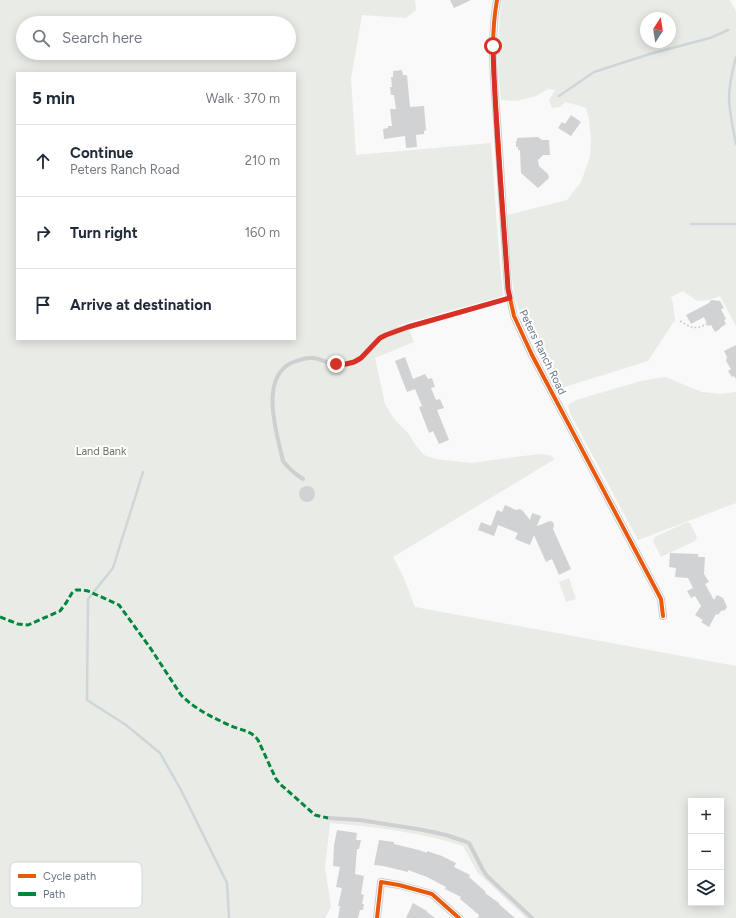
<!DOCTYPE html>
<html lang="en">
<head>
<meta charset="utf-8">
<style>
	body { margin:0; font-family:Figtree,sans-serif; background:#f2f2f3; color:#1f2937 }
	.controls { position:absolute; right:12px; bottom:12px; display:grid; overflow:hidden; border-radius:0px; box-shadow:0 2px 10px #0003 }
	.controls button { width:36px; height:36px; display:grid; place-items:center; padding:0; border:0; border-bottom:1px solid #e0e1e3; background:#fff; color:#1f2937; font:20px sans-serif }
	.compass { position:absolute; left:640px; top:12px; width:36px; height:36px; border-radius:50%; background:#fff; box-shadow:0 2px 10px #0003; rotate:12deg }
	.stop { position:absolute; width:12px; height:12px; margin:-9px; border:3px solid #d93025; border-radius:50%; background:#fff }
	.stop.end { background:#d93025; border-color:#fff; box-shadow:0 1px 4px #0008 }
	.list { margin:0; padding:0; list-style:none }
	h2 { display:flex; justify-content:space-between; align-items:center; height:52px; margin:0; padding:0 16px; font-size:17px }
	h2 small { font-size:13px; font-weight:400; color:#747a83 }
	.list li { display:grid; grid-template-columns:26px 1fr auto; gap:12px; align-items:center; box-sizing:border-box; height:72px; padding:0 16px; border-top:1px solid #e0e1e3 }
	.list b { display:block; font-size:15px; white-space:nowrap }
	.list p { margin:0; font-size:13px; white-space:nowrap; color:#747a83 }
	.list em { font-size:13px; font-style:normal; color:#747a83 }
	.icon { flex:none; width:22px; height:22px; fill:none; stroke:currentColor; stroke-width:2; stroke-linecap:round; stroke-linejoin:round }
	.map { position:relative; flex:none; width:736px; height:918px; overflow:hidden }
	.search { position:absolute; background:#fff; box-shadow:0 2px 10px #0003; left:16px; top:16px; width:280px; height:44px; display:flex; align-items:center; gap:10px; box-sizing:border-box; padding:0 14px; border-radius:22px; color:#747a83; font-size:15px }
	.panel { position:absolute; background:#fff; box-shadow:0 2px 10px #0003; left:16px; top:72px; width:280px; height:268px; border-radius:0px }
	.map>svg:first-child { display:block }
</style>
</head>
<body>
<div class="map">
<svg width="736" height="918" viewBox="0 0 736 918">
	<rect width="100%" height="100%" fill="#f9f9f9"/>
	<path fill="#e8ebe6" fill-rule="evenodd" d="M0,0H415L416,10L406,18L362,15L351,79L356,155L491,143L499,254L503,296L396,326L408,327L414,342L375,358L385,404L394,419L408,433L417,447L424,455L436,459L471,463L539,454L550,455L555,459L464,514L393,557L403,576L415,607L736,666V918H526L478,873L463,846C421,832 374,827 330,823L325,867L331,907L325,918H0ZM23,23H289V53H23ZM17,73H295V339H17ZM691,801H721V903H691Z
		M501,0H730L736,11V326L720,296L709,300L697,301L683,291L671,297L673,304L675,320L648,361L558,389L549,368L547,361L543,363L525,328L514,295L509,249L507,215L567,200L581,182L590,157L591,139L589,119L586,108L577,105L565,102L560,107L552,108L549,100L555,90L548,89L536,96L517,101L501,100L498,69V48ZM646,18H670V42H646Z
		M665,377L702,392L721,394L736,392V503L638,540L570,413L568,405L576,400L641,381Z
		M687,522L690,523L697,537L695,541L661,557L653,541L655,537Z
		M569,578L576,599L566,602L559,582Z"/>
	<g fill="none" stroke-linecap="round" stroke-linejoin="round">
		<path stroke="#ced6d9" stroke-width="2.5" d="M736,57C732,71 729,85 729,100C730,115 733,129 736,144
			M559,96L594,72L653,53L710,38L728,30
			M691,224H736
			M143,472L113,568L88,599L87,700L126,725L160,753L181,790L227,883L229,918"/>
	</g>
	<path fill="#d0d2d3" d="M450,0H471L454,8Z
		M402,70L403,75H407L410,107L424,106L426,130L424,131V134L416,135L417,147L406,148L405,136L384,139L383,129L388,128V126H392L390,109H396L394,95H391L390,87H392L391,77H393V71Z
		M571,115L581,122L571,136L558,128L562,122L565,124Z
		M538,137L542,140H549L550,155H543L538,160L539,166L548,174L549,178L538,188L521,173L520,150H518V147H516V141H517V138Z
		M712,300L720,301L724,308L721,309L726,319L724,320L726,324L720,328V329L715,332L711,325L708,326L704,317L691,324L686,315L709,303L710,301Z
		M736,345V379L734,376L732,377L728,371L731,369L726,361L727,357L724,351Z
		M405,357L413,379L425,374L428,379L432,378L435,387L431,388L436,400L440,399L444,408L437,410L449,440L439,444L433,431L429,433L419,407L422,406L415,389L407,392L395,361Z
		M299 494a8 8 0 1 1 16 0a8 8 0 1 1-16 0Z
		M505,505L516,510L519,509L522,510L530,520L532,513L541,516L537,526L550,521L553,522L554,525L553,529L571,569L559,575L552,559L546,562L534,535L530,545L515,539L518,533L498,525L494,536L478,530L481,522L491,526L497,510L502,512Z
		M670,553L698,554V557H705L704,574L709,582L705,584L714,600L717,595L723,598L727,607L725,610L721,611L718,615L716,614L709,627L701,622L703,620L695,615L701,606L695,596L691,598L687,591L693,588L688,578L675,577L676,568L669,567Z
		M337,830L357,833L356,840H361L359,849H357L355,874L364,876L361,894L364,895L362,904H364L363,910H360L358,918H338L340,906H338L342,888L336,887L340,867L333,866L334,845Z
		M379,840L394,842V844L419,850L427,853V851L442,856L456,863L454,867L470,875L469,877L486,892L485,893L499,903V904L515,918H478L479,915L460,899L461,897L445,889L446,887L427,877L408,870V872L383,866L374,865Z
		M413,903L427,911V912L435,918H406Z"/>
	<g fill="none" stroke-linecap="round" stroke-linejoin="round">
		<path stroke="#cbcccd" stroke-width="1.5" stroke-dasharray="2 2" stroke-linecap="butt" d="M680,321C692,328 694,330 707,324"/>
		<path stroke="#cecfd0" stroke-width="4" d="M303,479C295,474 289,469 283,461C277,434 259,379 291,363C298,360 305,358 312,358C318,358 323,361 329,363C337,365 348,365 356,362C368,355 373,341 385,335C398,328 414,325 428,321C455,314 482,306 510,298
			M328,818L360,820L423,830L446,835L464,841L469,843L483,870L487,876L532,918"/>
		<path stroke="#cecfd0" stroke-width="8" d="M497,0C489,44 495,90 498,134C501,185 505,237 508,289L514,316L532,355L661,599L663,616
			M377,918L381,882L399,885L432,894L459,918"/>
		<path stroke="#00873e" stroke-width="3" stroke-dasharray="6 3" stroke-linecap="butt" d="M0,617L18,624L28,625L60,611L66,603L72,593L76,590H83L88,591L119,605L151,649L181,695C196,710 212,717 231,726C241,730 252,731 258,740L276,779L280,784L315,815L328,818"/>
		<defs>
			<path id="cycleway" d="M497,0C489,44 495,90 498,134C501,185 505,237 508,289L514,316L532,355L661,599L663,616
				M377,918L381,882L399,885L432,894L459,918"/>
		</defs>
		<use href="#cycleway" stroke="#fff" stroke-width="6"/>
		<use href="#cycleway" stroke="#e8590c" stroke-width="4"/>
	</g>
	<g fill="none" stroke-linecap="round" stroke-linejoin="round">
		<path stroke="#d93025" stroke-width="5" d="M336,364H346L354,362L361,358L380,338L386,335L408,327L510,298L508,289C503,208 495,127 493,46"/>
	</g>
	<g text-anchor="middle" stroke-width="4" stroke-linejoin="round" paint-order="stroke">
		<g font-size="11" fill="#657683" stroke="#fff">
			<text transform="translate(543 352) rotate(64)" y="4">Peters Ranch Road</text>
		</g>
		<g font-size="11" fill="#687a64" stroke="#fff">
			<text x="101" y="455">Land Bank</text>
		</g>
	</g>
	<rect x="10" y="862" width="132" height="46" rx="6" fill="#fff" stroke="#d1d6da" stroke-width="1"/>
	<rect x="18" y="874" width="18" height="4" fill="#e8590c"/>
	<rect x="18" y="892" width="18" height="4" fill="#00873e"/>
	<g font-size="11" fill="#657683">
		<text x="43" y="880">Cycle path</text>
		<text x="43" y="898">Path</text>
	</g>
</svg>
<div class="controls">
<button>+</button>
<button>−</button>
<button><svg class="icon" aria-label="layers" viewBox="0 0 24 24"><path d="M12 4l9 5-9 5-9-5zM3 14l9 5 9-5"/></svg></button>
</div>
<svg class="compass" viewBox="-18 -18 36 36"><path d="M0-13l5 13h-10z" fill="#e53935"/><path d="M0 13l5-13h-10z" fill="#747a83"/></svg>
<div class="stop" style="left:493px;top:46px"></div>
<div class="stop end" style="left:336px;top:364px"></div>
<div class="search"><svg class="icon" aria-label="search" viewBox="0 0 24 24"><circle cx="10" cy="10" r="6"/><path d="M15 15l6 6"/></svg>Search here</div>
<section class="panel">
<h2>5 min<small>Walk · 370 m</small></h2>
<ul class="list">
<li><svg class="icon" aria-label="ahead" viewBox="0 0 24 24"><path d="M12 20V5M6 11l6-6 6 6"/></svg><div><b>Continue</b><p>Peters Ranch Road</p></div><em>210 m</em></li>
<li><svg class="icon" aria-label="right" viewBox="0 0 24 24"><path d="M7 20v-9h11M14 6l5 5-5 5"/></svg><div><b>Turn right</b></div><em>160 m</em></li>
<li><svg class="icon" aria-label="arrive" viewBox="0 0 24 24"><path d="M6 21V4h12l-3 4 3 4H6"/></svg><div><b>Arrive at destination</b></div></li>
</ul>
</section>
</div>
</body>
</html>
